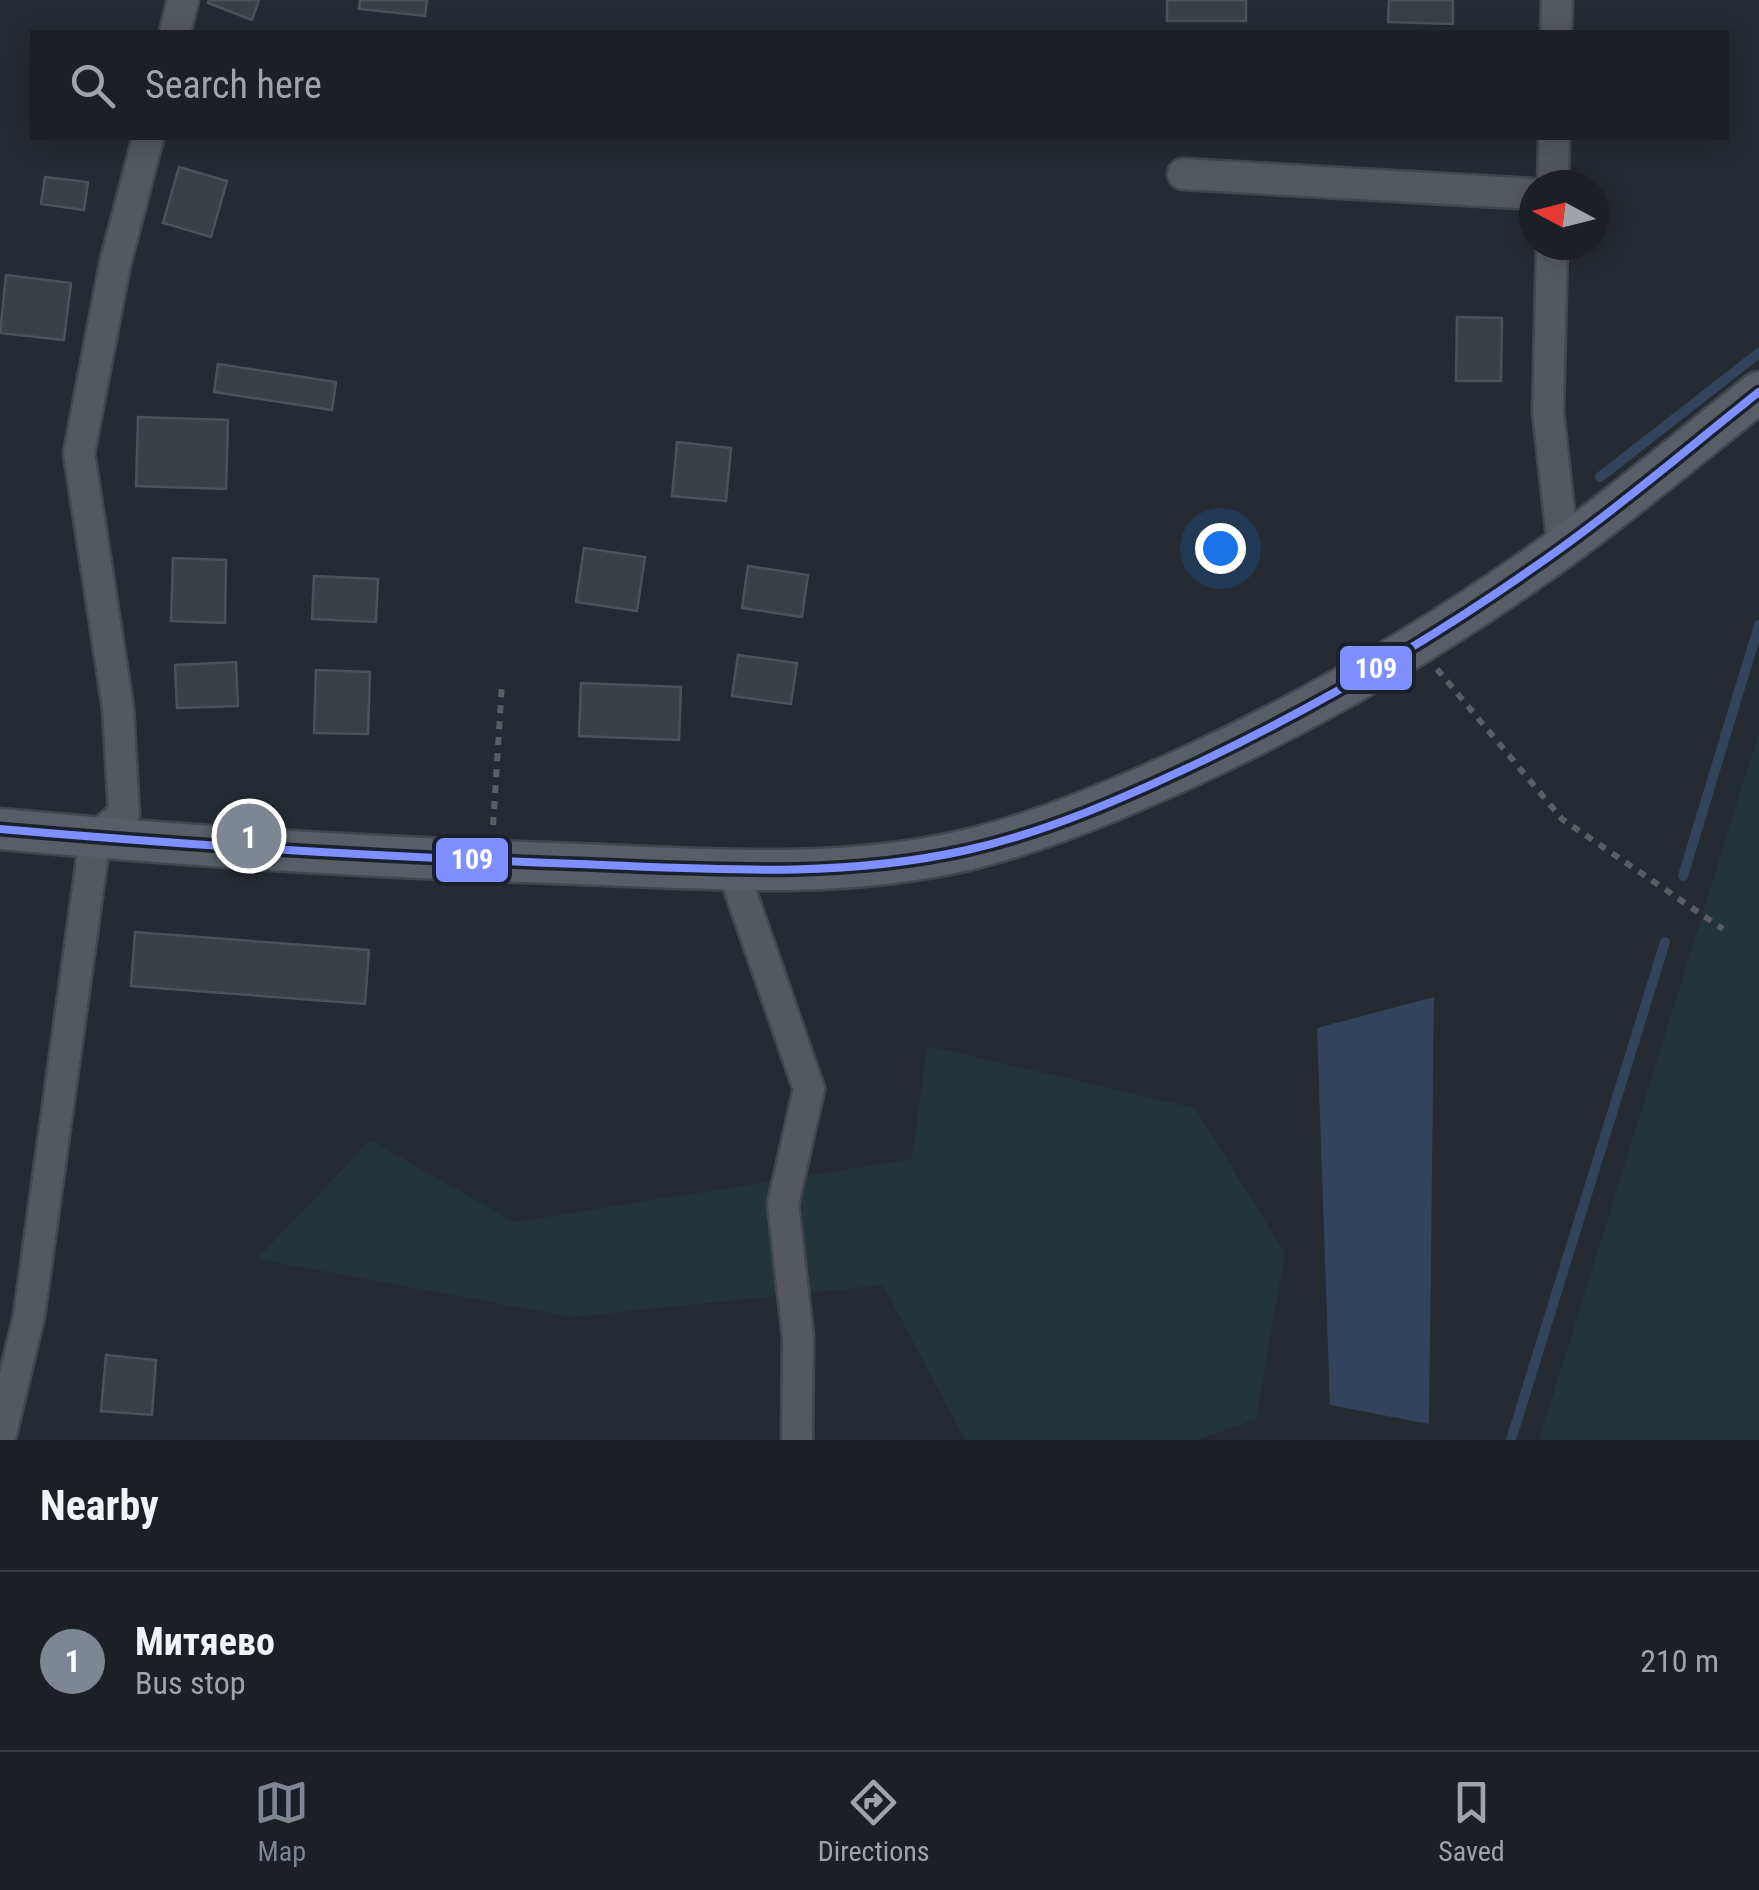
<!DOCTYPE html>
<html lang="en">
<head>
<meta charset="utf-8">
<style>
	body { margin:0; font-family:"Roboto Condensed",sans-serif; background:#292d32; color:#f1f3f6 }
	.compass { position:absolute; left:1519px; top:170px; width:90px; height:90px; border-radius:50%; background:#1c2026; box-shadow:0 5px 25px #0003; rotate:277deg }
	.you { position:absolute; left:1220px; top:548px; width:35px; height:35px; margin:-25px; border:8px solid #fff; border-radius:50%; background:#1a73e8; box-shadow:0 0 0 15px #1a73e833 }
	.badge { display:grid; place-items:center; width:65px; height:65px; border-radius:50%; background:#7d8692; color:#fff; font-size:32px; font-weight:700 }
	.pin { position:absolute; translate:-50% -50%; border:5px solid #fff; box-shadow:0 2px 10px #0006 }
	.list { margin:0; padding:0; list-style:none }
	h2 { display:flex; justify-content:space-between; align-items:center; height:130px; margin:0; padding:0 40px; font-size:42px }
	h2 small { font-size:32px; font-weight:400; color:#a0a3a7 }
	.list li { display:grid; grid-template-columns:65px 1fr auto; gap:30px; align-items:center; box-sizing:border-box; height:180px; padding:0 40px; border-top:2px solid #3a3e43 }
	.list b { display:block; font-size:38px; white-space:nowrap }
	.list p { margin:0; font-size:32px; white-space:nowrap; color:#a0a3a7 }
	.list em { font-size:32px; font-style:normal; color:#a0a3a7 }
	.icon { flex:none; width:55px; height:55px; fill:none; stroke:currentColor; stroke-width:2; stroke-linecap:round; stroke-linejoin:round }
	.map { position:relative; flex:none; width:1759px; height:1440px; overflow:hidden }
	.search { position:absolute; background:#1c2026; box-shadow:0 5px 25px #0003; left:30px; right:30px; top:30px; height:110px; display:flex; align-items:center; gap:25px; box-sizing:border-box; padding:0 35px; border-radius:0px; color:#a0a3a7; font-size:38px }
	.sheet { height:310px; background:#1c2026 }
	nav { display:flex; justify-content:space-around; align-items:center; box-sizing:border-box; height:140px; border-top:2px solid #3a3e43; background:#1c2026; font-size:28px; color:#a0a3a7 }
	nav a { display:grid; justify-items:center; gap:5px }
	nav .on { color:#7d8692 }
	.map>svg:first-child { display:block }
</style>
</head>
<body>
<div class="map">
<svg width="1759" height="1440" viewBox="0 0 1759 1440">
	<rect width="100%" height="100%" fill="#252b32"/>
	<path fill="#223538" d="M1759,732V1440H1539Z
		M927,1046L1195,1108L1285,1253L1256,1419L1197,1440H965L883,1285L572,1317L257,1259L370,1140L514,1222L912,1159Z"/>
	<path fill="#31445c" d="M1434,997L1429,1424L1330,1405L1317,1028Z"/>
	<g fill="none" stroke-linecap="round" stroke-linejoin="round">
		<path stroke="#31445c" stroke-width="10" d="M1600,477L1759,353
			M1683,876L1759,625
			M1511,1440L1665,942"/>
	</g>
	<path fill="#3a4046" stroke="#4c525a" stroke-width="2.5" d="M209,0H259L252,20L208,3Z
		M360,0H427L425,16L359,9Z
		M1167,0H1246V21H1167Z
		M1389,0H1453V24L1388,22Z
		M179,167L227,181L211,237L163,223Z
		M45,177L88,182L84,210L41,204Z
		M6,275L71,283L64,340L0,333Z
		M1457,317L1502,318L1501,381H1456Z
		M218,364L336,382L332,410L214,392Z
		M138,417L228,420L226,489L136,486Z
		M677,442L731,448L726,501L672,496Z
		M584,548L645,557L637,611L576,602Z
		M173,558L226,560L225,623L171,621Z
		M748,566L808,575L802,617L742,608Z
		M314,576L378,579L376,622L312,619Z
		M738,655L797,663L791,704L732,696Z
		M236,662L238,706L177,708L175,665Z
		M316,670L370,672L368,734L314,733Z
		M581,683L681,687L679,740L579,736Z
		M135,932L369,950L365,1004L131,986Z
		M106,1355L156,1360L152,1415L101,1411Z"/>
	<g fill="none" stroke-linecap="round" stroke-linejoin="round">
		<defs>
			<path id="street" d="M175,32L183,0
				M1556,32L1557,0
				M1183,174L1534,194
				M1553,185L1554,138
				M1552,245L1548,412L1563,547
				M733,870L809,1089L783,1204L798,1337L797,1440
				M0,1438L29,1316L95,838L124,814L118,708L79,453L115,264L148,138"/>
			<path id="secondary" d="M0,829C192,847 385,858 579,864C709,869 838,880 967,850C1041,832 1111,802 1180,771C1313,710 1439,636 1557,551C1626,501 1692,445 1759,392"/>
		</defs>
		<use href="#street" stroke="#42474d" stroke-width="35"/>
		<use href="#secondary" stroke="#42474d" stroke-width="45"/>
		<path stroke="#585e64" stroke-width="6" stroke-dasharray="8 8" stroke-linecap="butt" d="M1437,669L1562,819L1723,929
			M493,825L502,684"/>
		<use href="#street" stroke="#545960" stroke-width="30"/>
		<use href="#secondary" stroke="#585e66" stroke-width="40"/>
		<defs>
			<path id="bus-1" d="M0,829C193,846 385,857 579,864C708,869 839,879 967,850C1047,832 1124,798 1198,763C1324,703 1444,632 1557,551C1627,501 1692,445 1759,392"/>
		</defs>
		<use href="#bus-1" stroke="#19222c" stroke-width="15"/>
		<use href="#bus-1" stroke="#808fff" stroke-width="8"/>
	</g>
	<g stroke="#19222c" stroke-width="4">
		<rect x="1338" y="644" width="76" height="48" rx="10" fill="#808fff"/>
		<rect x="434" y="836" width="76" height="48" rx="10" fill="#808fff"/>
	</g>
	<g font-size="28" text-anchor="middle" font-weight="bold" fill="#fff">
		<text x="1376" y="678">109</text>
		<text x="472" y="869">109</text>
	</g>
</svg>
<svg class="compass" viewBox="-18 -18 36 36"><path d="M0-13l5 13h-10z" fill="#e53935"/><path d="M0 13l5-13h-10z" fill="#a0a3a7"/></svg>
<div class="you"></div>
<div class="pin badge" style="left:249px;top:836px">1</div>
<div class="search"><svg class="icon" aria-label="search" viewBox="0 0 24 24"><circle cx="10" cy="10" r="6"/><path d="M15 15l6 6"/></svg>Search here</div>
</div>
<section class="sheet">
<h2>Nearby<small></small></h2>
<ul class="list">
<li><span class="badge">1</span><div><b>Митяево</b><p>Bus stop</p></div><em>210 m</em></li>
</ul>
</section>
<nav>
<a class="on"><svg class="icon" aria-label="map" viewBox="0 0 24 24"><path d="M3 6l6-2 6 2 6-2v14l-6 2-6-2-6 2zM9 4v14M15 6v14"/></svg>Map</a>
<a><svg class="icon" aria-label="directions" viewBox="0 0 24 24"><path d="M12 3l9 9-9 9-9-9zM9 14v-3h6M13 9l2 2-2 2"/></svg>Directions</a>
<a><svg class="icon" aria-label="saved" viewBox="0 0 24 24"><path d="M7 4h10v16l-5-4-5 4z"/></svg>Saved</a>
</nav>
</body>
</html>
